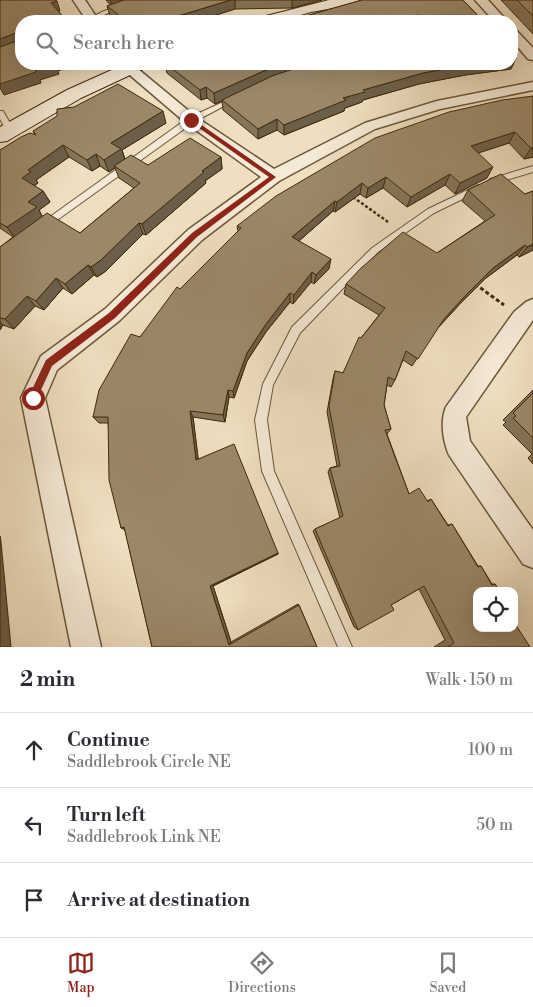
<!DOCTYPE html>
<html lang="en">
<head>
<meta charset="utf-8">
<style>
	body { margin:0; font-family:"Libre Bodoni",serif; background:#f2f2f3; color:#2b2b33 }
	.controls { position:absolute; right:15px; bottom:15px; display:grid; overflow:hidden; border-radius:10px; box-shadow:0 5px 20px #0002 }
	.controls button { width:45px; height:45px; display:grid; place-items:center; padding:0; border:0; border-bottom:1px solid #e1e1e2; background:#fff; color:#2b2b33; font:25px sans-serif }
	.stop { position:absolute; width:15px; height:15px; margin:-11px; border:4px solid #8f2418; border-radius:50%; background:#fff }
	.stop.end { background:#8f2418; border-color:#fff; box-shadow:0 1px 5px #0008 }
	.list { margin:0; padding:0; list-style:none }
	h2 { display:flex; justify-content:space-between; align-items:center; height:65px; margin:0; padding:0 20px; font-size:21px }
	h2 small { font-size:16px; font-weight:400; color:#7c7c81 }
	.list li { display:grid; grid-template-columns:32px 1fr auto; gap:15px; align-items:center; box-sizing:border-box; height:75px; padding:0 20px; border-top:1px solid #e1e1e2 }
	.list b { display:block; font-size:19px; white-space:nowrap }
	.list p { margin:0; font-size:16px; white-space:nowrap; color:#7c7c81 }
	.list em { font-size:16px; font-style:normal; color:#7c7c81 }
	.icon { flex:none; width:28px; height:28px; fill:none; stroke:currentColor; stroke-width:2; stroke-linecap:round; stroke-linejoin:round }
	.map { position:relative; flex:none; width:533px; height:647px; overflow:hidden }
	.search { position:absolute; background:#fff; box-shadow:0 5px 20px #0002; left:15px; right:15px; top:15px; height:55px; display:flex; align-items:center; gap:12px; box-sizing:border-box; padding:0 18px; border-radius:20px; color:#7c7c81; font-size:19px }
	.sheet { height:290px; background:#fff }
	nav { display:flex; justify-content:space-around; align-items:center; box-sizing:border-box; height:70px; border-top:1px solid #e1e1e2; background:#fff; font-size:14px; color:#7c7c81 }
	nav a { display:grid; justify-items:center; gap:2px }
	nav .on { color:#8f2418 }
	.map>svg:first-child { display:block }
</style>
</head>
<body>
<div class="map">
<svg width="533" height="647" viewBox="0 0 533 647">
	<rect width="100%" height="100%" fill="#efdfc1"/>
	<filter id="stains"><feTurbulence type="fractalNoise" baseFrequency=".004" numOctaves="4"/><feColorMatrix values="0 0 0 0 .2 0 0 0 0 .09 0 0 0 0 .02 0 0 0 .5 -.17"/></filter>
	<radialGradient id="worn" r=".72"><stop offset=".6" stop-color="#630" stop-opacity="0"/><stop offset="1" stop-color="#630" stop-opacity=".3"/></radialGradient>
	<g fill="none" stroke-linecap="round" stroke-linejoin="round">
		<defs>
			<path id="lane" d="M141,0H150L108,13L91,21H84L104,11Z
				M232,98L237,99L194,122L46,228H40L39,226L40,224L188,118Z
				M0,111H3L14,130L13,132H7L6,130L0,119Z
				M533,166V172L493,184L489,181L490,179Z
				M478,185L481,186V190L434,213L378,252L300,333L273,385L267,420L274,471L352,647H338L262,471L255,420L263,384L292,327L372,248L428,209Z"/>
			<path id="street" d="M73,0H85L99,21H87Z
				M475,0H488L507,21H494Z
				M512,29L516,30L533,48V60L528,59L512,40Z
				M117,64H132L196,117L274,169L365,123L437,101L533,82V90L440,109L375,129L279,181L202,240L119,321L57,370L45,398L101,647H71L21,398L41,356L105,309L188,230L261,177L186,123Z
				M533,299V320L466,417L470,441L533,530V568L523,564L449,455C443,441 440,421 446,407L514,312L526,302Z"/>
			<path id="secondary" d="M329,0H365L362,3L311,12L280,21H256L258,18Z
				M125,64H148L145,68L81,98L7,141L0,142V127L67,90Z"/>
		</defs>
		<use href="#lane" stroke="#6c5737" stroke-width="2"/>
		<use href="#street" stroke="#6c5737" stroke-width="3"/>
		<use href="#secondary" stroke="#412a09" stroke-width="2"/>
		<path stroke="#412a09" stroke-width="2.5" stroke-dasharray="3 2" stroke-linecap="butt" d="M353,197L388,222"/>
		<path stroke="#412a09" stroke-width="3" stroke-dasharray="4 2.5" stroke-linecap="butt" d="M475,284L504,305"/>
		<use href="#lane" fill="#f5ead7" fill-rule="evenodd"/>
		<use href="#street" fill="#f5ead7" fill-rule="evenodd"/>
		<use href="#secondary" fill="#f5ead7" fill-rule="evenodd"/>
	</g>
	<path fill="#85755a" stroke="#412a09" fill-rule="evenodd" d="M106,0H322L292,8L235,9L197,21H116L110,16L107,6L110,5Z
		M359,0H463L483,21H288L359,1Z
		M501,0H533V34Z
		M516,58L511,69L465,75L419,84L363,100L362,102L345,108L344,111L284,135L277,130L258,139L223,110L222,101L215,104L207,98L201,100L167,73L165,64H512Z
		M533,96V157L524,159L509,143L478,153L487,178L455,194L445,185L407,207L383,188L366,198L360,194L335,212L333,211L299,241L329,269L314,284L311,282L293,304L290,302L266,332L247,361L234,398L229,397L225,422L193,417L198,459L278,553V554L213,586L231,642L298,604L299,605L317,647H152L125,530L121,528L108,423H99L93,417L140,337L180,289L238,231L237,226Z
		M166,123L122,150L125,159L148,165L221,157L222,169L205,181L206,183L146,235L143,234L106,271L97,277L94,275L72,294L63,288L44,310L35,306L14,329L3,325L0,330V247L13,237L0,228V150L35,135L33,131ZM69,157L92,171L100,166L109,172L115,168L119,178L134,188L80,233L42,216L39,210L50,202L43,191L34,186L38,183L36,180Z
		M468,190L525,194L533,191V250L519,257L517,255L486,278L459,305L438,327L412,366L403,360L395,380L391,387L387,385L384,405L391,429L387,434L409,494L427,501L431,499L448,525L452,524L478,566H481L492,584H495L499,591H477L530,647H434L445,640L419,589L391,605L358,630L354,627L313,531L315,529L340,518L328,472L330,468L337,466L327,412L333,379L335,371L343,373L361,338L379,315L344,294L346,284L437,253L485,221L462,201Z
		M533,390V464L528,458L532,454L503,425L506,422L503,420Z"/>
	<path fill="#6c5f4a" stroke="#412a09" d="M110,0H134L112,7Z
		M231,0H235V9L197,21H161Z
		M292,0H322L292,8Z
		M57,1L60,11L55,13L51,3Z
		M418,15L416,21H387Z
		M16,33L20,43L0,51V39Z
		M516,58L511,69L465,75L419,84L363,100L362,102L345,108L344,111L284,135V125L363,90L423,73L471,64H512V59Z
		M54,64H77L58,71L59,74L40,80L41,83L4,95L0,88V84L35,70Z
		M287,64H318L222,100V101L215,104L214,93L266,70Z
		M206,87L207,98L201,100L200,90Z
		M163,111L166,123L122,150L125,160L109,172L104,160L111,143Z
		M277,119V130L258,139V129Z
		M515,132L509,143L466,157L471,146Z
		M63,145L69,157L36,180L38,183L29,189L22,178L28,170Z
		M531,148H533V157L524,159Z
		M96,154L100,166L92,171L87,160Z
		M221,157L222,169L205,181L206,183L146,235L142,224L202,171Z
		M493,167L487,178L455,194L460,183Z
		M450,174L445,185L407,207L411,197Z
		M386,177L383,188L366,198L368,188Z
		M362,183L360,194L335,212L337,202Z
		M43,191L50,202L39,210L43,218L15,238L7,227L28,202Z
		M335,201L333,211L292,247V237Z
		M139,223L143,234L106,271L97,277L91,267Z
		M533,244V250L519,257L527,247Z
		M525,245L517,255L486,278L459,305L438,328L444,319L465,296L493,268Z
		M331,259L329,269L314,284L316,275Z
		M88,265L94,275L72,294L65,284Z
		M312,272L311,282L293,304L294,295Z
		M56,278L63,288L44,310L36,301Z
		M290,293V302L266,332L247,361L234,398L233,391L247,353L266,324Z
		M27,296L35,306L14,329L5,319Z
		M0,322L3,325L0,330Z
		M228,390L229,397L225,422L223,415Z
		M190,411L193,417L199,465L196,460Z
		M0,536L1,542L11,647H0Z
		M278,553V554L213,586L231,642L229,645L210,586Z"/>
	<path fill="#9b8869" stroke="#412a09" d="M0,0H55L57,1L51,3L67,21H21V64H55L35,70L36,72L0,84V47L17,41L18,35L16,33L0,39Z
		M124,0H231L161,21H126L107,6Z
		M362,0H463L483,21H423L418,15L387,21H288Z
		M517,0H533V16Z
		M512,54L516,58L512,59Z
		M166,64H287L266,70L214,93L206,87L200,90Z
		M308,64H471L423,73L363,90L365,92L343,98L346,100L284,125L277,119L258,129L222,100L272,76Z
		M118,84L163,111L111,143L121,149L104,160L96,154L87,160L63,145L28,170L31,172L22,178L43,191L28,202L37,207L7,227L0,223V150L21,137L30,133L36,135L33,131L57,116V109L74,107Z
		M533,96V148H531L515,132L471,146L493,167L460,183L450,174L411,197L386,177L368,188L362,183L337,202L335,201L292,237L331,259L316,275L312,272L294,295L290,293L266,324L247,353L233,391L228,390L223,415L190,411L196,460L234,444L278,553L210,586L229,645L299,605L317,647H152L124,527L121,528L109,480L108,417H93L99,390L131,334L140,337L177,287L180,289L241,228L237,226L276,196L375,138L449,112L502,100Z
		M190,138L221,157L202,171L204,172L142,224L139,223L101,260L91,267L88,265L65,284L56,278L36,301L27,296L5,319L0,318V247L47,213L80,233L140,183L114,166L131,155L148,165Z
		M501,174L525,194L533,191V244L527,247L525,245L493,268L465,296L444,319L418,359L406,351L395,380L388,377L384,405L391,429L385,430L409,494L419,488L428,502L431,499L448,526L452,524L478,567L481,566L492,585L495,584L499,591H477V628H514V622L530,647H448L454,643L424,586L391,605L394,610L358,630L315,529L343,516L330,468L340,466L329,406L335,371L343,373L359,337L361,338L385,308L346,284L361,268L403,232L437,253L495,215L468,190Z
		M533,393V438L513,418L516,416L513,413Z"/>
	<path fill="#8f2418" d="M189,119H193L276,177L197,237L115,318L52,366L36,401H29L28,398L46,360L109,313L192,233L269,177L189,121Z"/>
	<rect width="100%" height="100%" filter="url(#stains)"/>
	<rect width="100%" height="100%" fill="url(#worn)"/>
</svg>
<div class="controls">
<button><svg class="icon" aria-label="locate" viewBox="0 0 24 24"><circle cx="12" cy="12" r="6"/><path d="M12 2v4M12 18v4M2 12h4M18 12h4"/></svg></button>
</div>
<div class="stop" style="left:33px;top:398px"></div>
<div class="stop end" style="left:191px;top:120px"></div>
<div class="search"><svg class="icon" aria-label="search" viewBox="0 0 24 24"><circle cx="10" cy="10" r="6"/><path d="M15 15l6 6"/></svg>Search here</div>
</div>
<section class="sheet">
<h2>2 min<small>Walk · 150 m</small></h2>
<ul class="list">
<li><svg class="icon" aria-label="ahead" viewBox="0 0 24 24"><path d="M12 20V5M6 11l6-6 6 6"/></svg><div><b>Continue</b><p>Saddlebrook Circle NE</p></div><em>100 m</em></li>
<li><svg class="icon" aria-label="left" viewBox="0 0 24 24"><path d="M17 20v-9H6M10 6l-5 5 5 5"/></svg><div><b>Turn left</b><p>Saddlebrook Link NE</p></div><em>50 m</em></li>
<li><svg class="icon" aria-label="arrive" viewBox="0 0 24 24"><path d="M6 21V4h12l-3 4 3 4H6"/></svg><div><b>Arrive at destination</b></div></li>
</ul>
</section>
<nav>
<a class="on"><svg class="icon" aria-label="map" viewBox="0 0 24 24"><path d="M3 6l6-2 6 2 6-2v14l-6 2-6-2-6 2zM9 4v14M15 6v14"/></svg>Map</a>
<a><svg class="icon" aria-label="directions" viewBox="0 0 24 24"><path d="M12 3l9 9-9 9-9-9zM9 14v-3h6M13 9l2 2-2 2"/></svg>Directions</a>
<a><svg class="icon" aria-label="saved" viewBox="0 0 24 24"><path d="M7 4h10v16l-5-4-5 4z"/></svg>Saved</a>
</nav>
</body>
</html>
